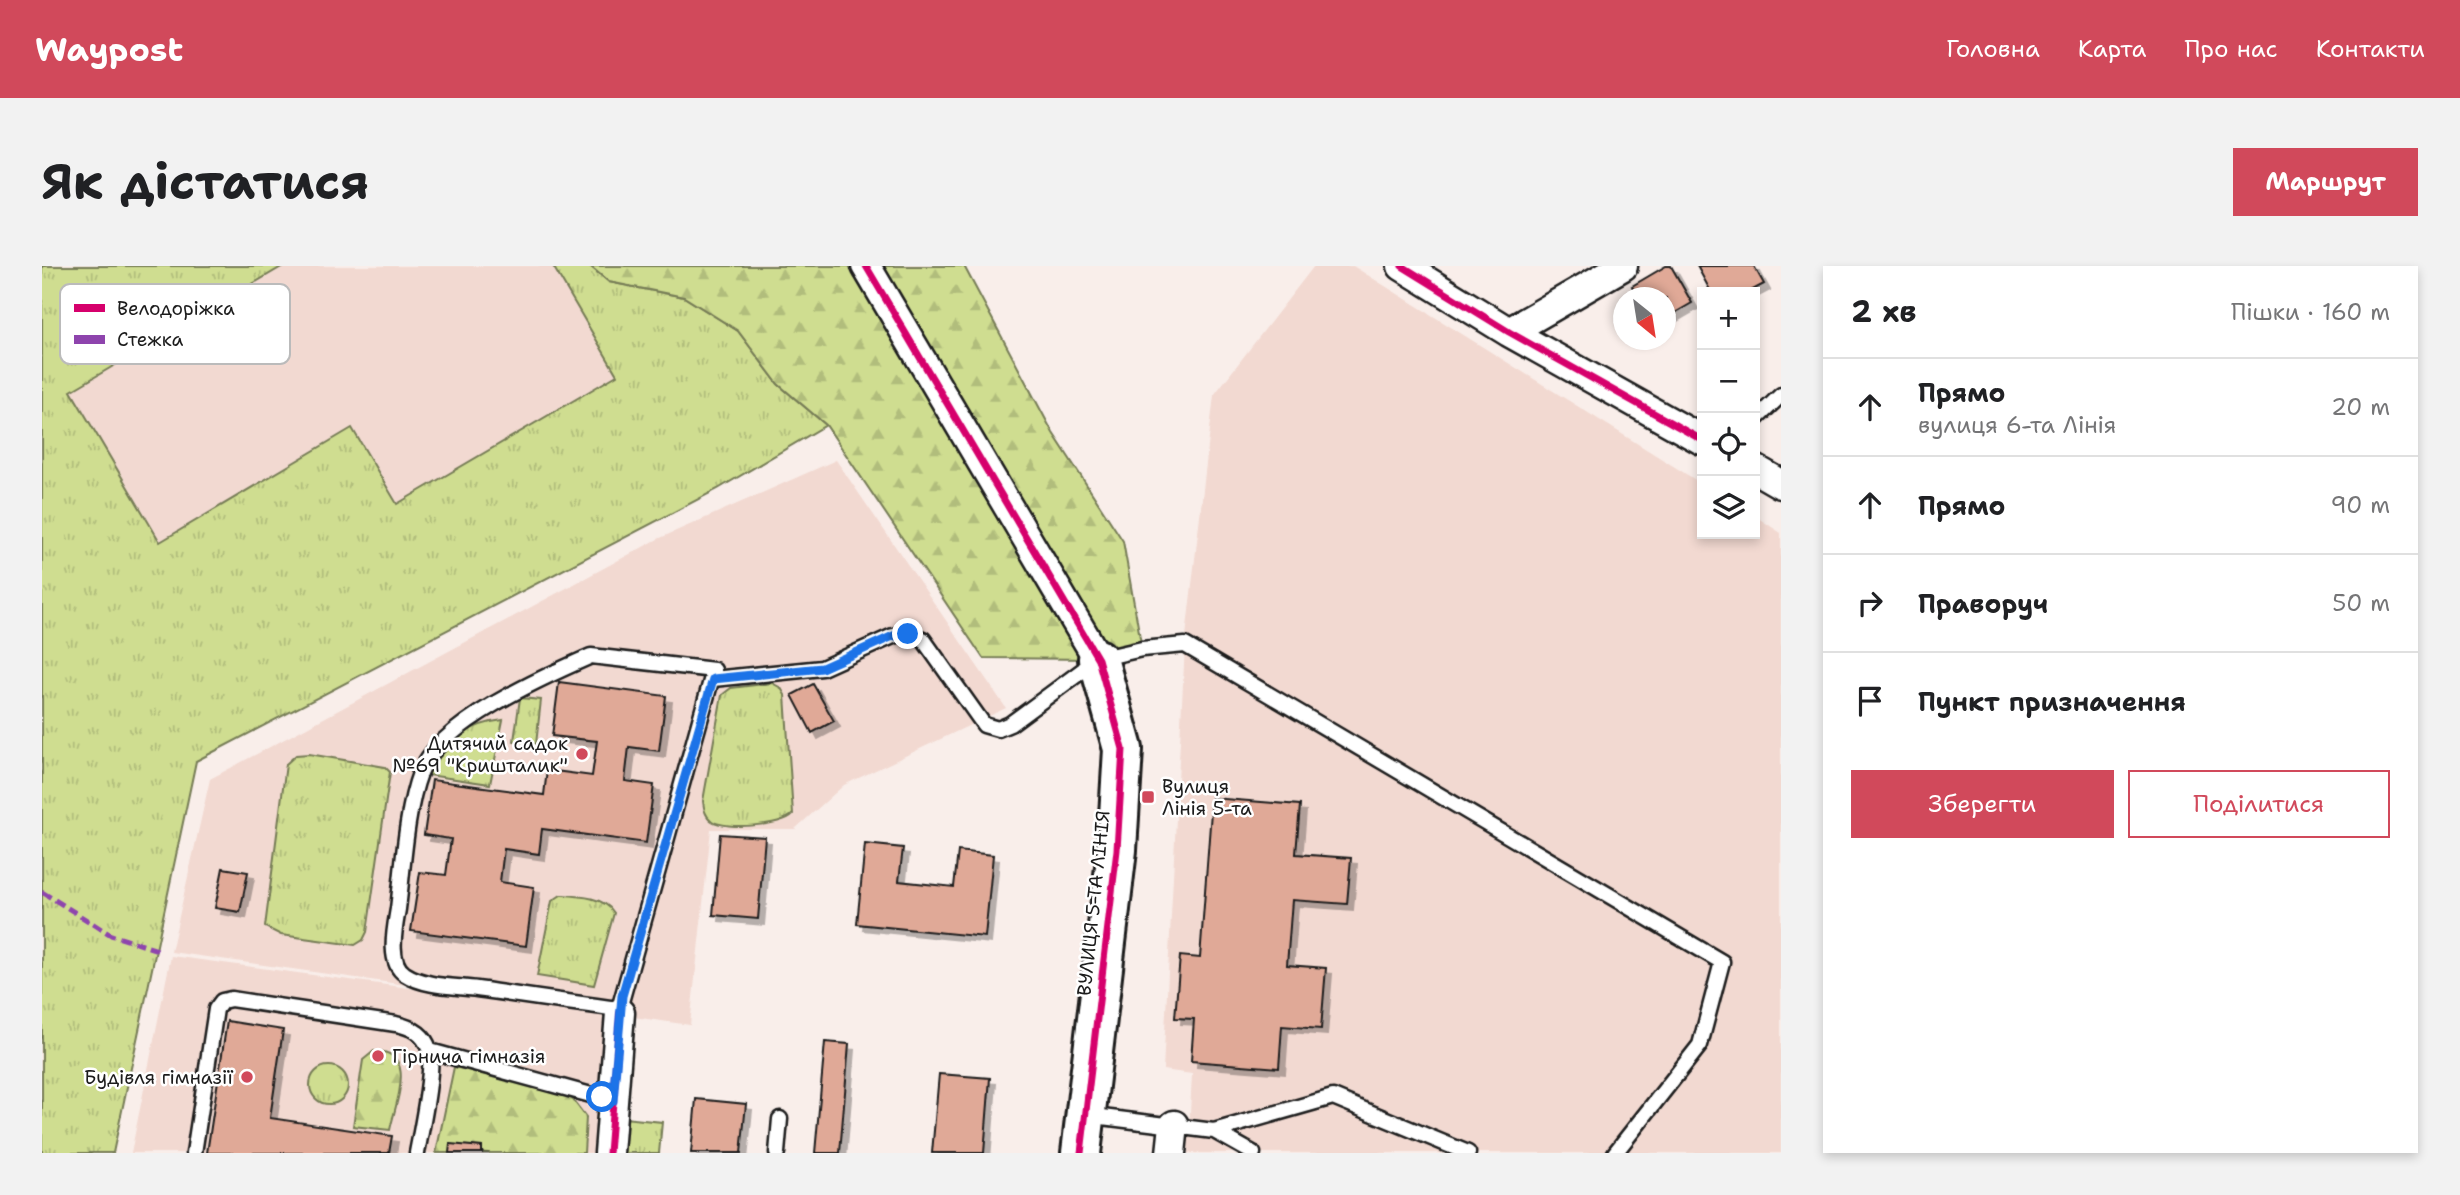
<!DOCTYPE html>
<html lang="uk">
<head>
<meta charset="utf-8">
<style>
	body { margin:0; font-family:"Shantell Sans",sans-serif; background:#f2f2f2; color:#202124 }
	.controls { position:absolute; right:21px; top:21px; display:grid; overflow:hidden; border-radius:0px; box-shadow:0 4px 10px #0003 }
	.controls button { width:63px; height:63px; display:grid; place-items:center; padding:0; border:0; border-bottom:2px solid #e0e0e0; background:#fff; color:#202124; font:35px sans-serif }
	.compass { position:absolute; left:1571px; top:21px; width:63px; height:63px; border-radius:50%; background:#fff; box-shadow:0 4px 10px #0003; rotate:150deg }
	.stop { position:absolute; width:21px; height:21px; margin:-16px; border:5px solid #1a73e8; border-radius:50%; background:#fff }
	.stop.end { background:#1a73e8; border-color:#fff; box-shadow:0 2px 7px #0008 }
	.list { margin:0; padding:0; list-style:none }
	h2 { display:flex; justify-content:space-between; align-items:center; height:91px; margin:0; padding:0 28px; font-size:30px }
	h2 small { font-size:23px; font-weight:400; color:#757577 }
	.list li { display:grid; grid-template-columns:46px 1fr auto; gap:21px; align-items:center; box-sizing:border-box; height:98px; padding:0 28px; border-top:2px solid #e0e0e0 }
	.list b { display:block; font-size:26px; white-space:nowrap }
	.list p { margin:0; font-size:23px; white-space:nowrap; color:#757577 }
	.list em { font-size:23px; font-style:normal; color:#757577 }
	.actions { display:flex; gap:14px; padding:21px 28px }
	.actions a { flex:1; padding:16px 0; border:2px solid #d1495b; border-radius:0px; text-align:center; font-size:24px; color:#d1495b }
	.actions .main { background:#d1495b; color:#fff }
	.icon { flex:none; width:38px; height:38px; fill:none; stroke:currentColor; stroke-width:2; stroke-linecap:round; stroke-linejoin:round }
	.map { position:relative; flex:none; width:1739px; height:887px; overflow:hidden; border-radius:0px }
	header { display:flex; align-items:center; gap:42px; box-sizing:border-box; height:98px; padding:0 35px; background:#d1495b; color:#fff }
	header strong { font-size:33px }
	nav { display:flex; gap:38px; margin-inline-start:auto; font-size:24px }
	.intro { display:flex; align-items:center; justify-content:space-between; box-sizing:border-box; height:168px; padding:0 42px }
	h1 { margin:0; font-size:49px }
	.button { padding:18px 32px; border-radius:0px; background:#d1495b; color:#fff; font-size:24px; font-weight:700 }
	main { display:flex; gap:42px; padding:0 42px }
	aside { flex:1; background:#fff; border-radius:0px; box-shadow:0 4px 10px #0003 }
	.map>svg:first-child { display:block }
</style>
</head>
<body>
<header>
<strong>Waypost</strong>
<nav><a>Головна</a><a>Карта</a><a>Про нас</a><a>Контакти</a></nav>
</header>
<div class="intro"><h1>Як дістатися</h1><a class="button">Маршрут</a></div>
<main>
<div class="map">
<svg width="1739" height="887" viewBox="0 0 1739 887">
	<defs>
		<pattern id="grass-tufts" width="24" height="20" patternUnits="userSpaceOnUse" patternTransform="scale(1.75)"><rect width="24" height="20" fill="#cfdd90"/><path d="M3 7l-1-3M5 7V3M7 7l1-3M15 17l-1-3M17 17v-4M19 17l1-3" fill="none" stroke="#b1bd7c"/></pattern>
		<pattern id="forest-firs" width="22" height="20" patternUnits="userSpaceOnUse" patternTransform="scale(1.75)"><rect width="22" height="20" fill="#cfdd90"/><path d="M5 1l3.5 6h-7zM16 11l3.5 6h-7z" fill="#b1bd7c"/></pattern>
		<filter id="shadow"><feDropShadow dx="6" dy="6" stdDeviation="0" flood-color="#0004"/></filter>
	</defs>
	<rect width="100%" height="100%" fill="#f9eeea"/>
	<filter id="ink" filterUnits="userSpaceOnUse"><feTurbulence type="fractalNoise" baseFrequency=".0143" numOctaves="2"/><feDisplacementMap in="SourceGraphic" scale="14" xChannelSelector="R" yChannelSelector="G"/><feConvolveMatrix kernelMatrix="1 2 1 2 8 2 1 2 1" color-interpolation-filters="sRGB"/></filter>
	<g filter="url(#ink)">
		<path fill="#f2d9d1" d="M241,0H511L576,109L355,238L310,163L118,276L29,125Z
			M1272,0H1311L1660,218V268H1713V250L1739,267V887H1146L1150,808L1121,804L1143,379L1172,129Z
			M794,194L964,442L802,519L753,563H669L648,759L129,686L168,513L616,273Z
			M129,690L568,749L555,887H89Z"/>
		<path fill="url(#grass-tufts)" stroke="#767c56" stroke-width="2" d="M0,0H241L29,125L118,276L310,162L355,238L575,109L511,0H548L567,16L642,31L696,65L736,118L784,159L676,223L154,495L71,887H0Z
			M730,417L739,422L743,429L751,548C741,560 683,564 670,555C663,550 662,543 661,535L680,429L689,422Z
			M478,432L499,434L494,478L472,475Z
			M461,454L448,518L386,509C400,476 426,458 461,454Z
			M267,488L343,501L348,506L325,666L321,674L313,679L239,669L223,661L244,498L254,489Z
			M519,629C537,630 563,631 572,647L552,719L495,710L510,635Z
			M268 819a19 19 0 1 1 38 0a19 19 0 1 1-38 0Z
			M582,852L620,856L617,887H578Z"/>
		<path fill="url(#forest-firs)" stroke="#767c56" stroke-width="2" d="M548,0H922L1011,167L1081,275L1100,383L1056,393L941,392L784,159L736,118L696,65L642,31L567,16Z
			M332,785C376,785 354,835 348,864L311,860L321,794Z
			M412,801L486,817L528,830L544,851L542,887H394Z"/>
		<path fill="#e0a997" stroke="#1c1c1c" stroke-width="2" filter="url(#shadow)" d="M1624,0H1629L1650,37L1624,52V32H1597L1590,20Z
			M1655,0H1712L1722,18L1707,26H1669Z
			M517,416L624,430L617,485L587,481L583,515L612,519L604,577L500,563L497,588L462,583L458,616L492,621L484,680L369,665L378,606L404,609L407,587L409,573L382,569L390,514L502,529L505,504L550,510L555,475L510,470Z
			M771,418L792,455L770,467L750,429Z
			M1170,532L1258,539L1254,588L1309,592L1305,638L1250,634L1245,699L1284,702L1279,763L1240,760L1237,802L1149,795L1152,753L1133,752L1138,690L1158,692Z
			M678,568L723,571L716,653L671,649Z
			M823,578L861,582L857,615L912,621L916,585L951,589L943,671L815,658Z
			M181,602L206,606L198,646L173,642Z
			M185,755L241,764L228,852L350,870L347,887H165Z
			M783,776L807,778L798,887H773Z
			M897,808L948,812L942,887H890Z
			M654,833L704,838L699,887H649Z
			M408,878L440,881V887H407Z"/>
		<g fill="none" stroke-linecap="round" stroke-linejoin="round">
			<defs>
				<path id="lane" d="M1713,154L1739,129
					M549,390L672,404L577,743C530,737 483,730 435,723C413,720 383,721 363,708C345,697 353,661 356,643C361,603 364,544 378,507C397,457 501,411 549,390Z
					M671,413L780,402L851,370L866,367L881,373L942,459L956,463L968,458L1056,393L1100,383L1143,379L1680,696L1658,779L1573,887
					M388,785L571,835
					M1044,849L1172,865L1211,887
					M1172,865L1291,831L1426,887
					M152,887L174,743L180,735L189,733L354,758C369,761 382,767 387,783C393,801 379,865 375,887
					M735,887L738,853"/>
				<path id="street" d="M824,0L1056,393
					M1360,0L1467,66L1660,174
					M1467,66L1581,0
					M1713,203L1739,218
					M567,887L578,747
					M1129,887L1132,859"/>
				<path id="secondary" d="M1039,887L1075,584L1081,483L1056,393"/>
			</defs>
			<use href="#lane" stroke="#1c1c1c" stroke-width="19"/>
			<use href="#street" stroke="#1c1c1c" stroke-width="33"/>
			<use href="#secondary" stroke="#1c1c1c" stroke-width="44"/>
			<use href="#lane" stroke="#fff" stroke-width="14"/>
			<use href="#street" stroke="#fff" stroke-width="28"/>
			<use href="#secondary" stroke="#fff" stroke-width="38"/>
			<path stroke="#8e44ad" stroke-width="5" stroke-dasharray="10 5" stroke-linecap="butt" d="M0,626L69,669L116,684"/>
			<defs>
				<path id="cycleway" d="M824,0L1056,393L1081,483L1075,584L1039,887
					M1360,0L1467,66L1660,174
					M567,887L578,747"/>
			</defs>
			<use href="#cycleway" stroke="#fff" stroke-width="11"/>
			<use href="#cycleway" stroke="#d6006c" stroke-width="7"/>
		</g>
	</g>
	<g fill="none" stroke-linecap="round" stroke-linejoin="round" filter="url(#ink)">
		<path stroke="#1a73e8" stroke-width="9" d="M560,831L571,835L580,730L671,413L780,402L851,370L866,368"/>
	</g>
	<g fill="#d1495b" stroke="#fff" stroke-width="2.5">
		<circle cx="540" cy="488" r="7"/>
		<rect x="1099" y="524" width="14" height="14" rx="3.5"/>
		<circle cx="336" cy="790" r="7"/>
		<circle cx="205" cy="811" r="7"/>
	</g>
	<g text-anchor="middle" stroke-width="5" stroke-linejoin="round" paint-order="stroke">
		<g font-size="19" fill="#1c1c1c" stroke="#fff" text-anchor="end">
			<text x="526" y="484">Дитячий садок<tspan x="526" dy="22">№69 "Кришталик"</tspan></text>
			<text x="1120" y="527" text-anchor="start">Вулиця<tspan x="1120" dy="22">Лінія 5-та</tspan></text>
			<text x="350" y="797" text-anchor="start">Гірнича гімназія</text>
			<text x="191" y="818">Будівля гімназії</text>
		</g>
		<g font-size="19" fill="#1c1c1c" stroke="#fff">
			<text transform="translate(1051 637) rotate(-84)" y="7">ВУЛИЦЯ 5-ТА ЛІНІЯ</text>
		</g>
	</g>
	<rect x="18" y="18" width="230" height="80" rx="10" fill="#fff" stroke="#bbb" stroke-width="2"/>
	<rect x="32" y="38" width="31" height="8" fill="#d6006c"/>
	<rect x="32" y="69" width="31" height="9" fill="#8e44ad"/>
	<g font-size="19" fill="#1c1c1c">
		<text x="75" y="49">Велодоріжка</text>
		<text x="75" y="80">Стежка</text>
	</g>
</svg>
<div class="controls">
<button>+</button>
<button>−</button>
<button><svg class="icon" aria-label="locate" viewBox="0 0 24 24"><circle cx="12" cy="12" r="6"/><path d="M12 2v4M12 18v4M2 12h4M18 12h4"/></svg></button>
<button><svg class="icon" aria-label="layers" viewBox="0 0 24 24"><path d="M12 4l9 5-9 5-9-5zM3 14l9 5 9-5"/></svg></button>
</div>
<svg class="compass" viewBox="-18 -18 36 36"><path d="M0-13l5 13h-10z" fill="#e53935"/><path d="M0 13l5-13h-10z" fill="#757577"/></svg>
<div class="stop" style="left:560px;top:831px"></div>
<div class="stop end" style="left:866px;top:368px"></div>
</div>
<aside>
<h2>2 хв<small>Пішки · 160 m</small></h2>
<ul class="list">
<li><svg class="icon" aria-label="ahead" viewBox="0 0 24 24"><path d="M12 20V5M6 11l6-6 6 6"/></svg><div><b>Прямо</b><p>вулиця 6-та Лінія</p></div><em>20 m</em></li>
<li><svg class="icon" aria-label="ahead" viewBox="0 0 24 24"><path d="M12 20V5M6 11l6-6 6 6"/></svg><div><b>Прямо</b></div><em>90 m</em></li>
<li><svg class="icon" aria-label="right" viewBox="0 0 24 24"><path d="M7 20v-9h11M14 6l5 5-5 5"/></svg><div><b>Праворуч</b></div><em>50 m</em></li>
<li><svg class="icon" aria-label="arrive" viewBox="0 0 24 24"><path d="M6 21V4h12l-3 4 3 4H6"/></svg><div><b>Пункт призначення</b></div></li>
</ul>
<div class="actions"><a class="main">Зберегти</a><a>Поділитися</a></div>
</aside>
</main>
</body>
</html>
